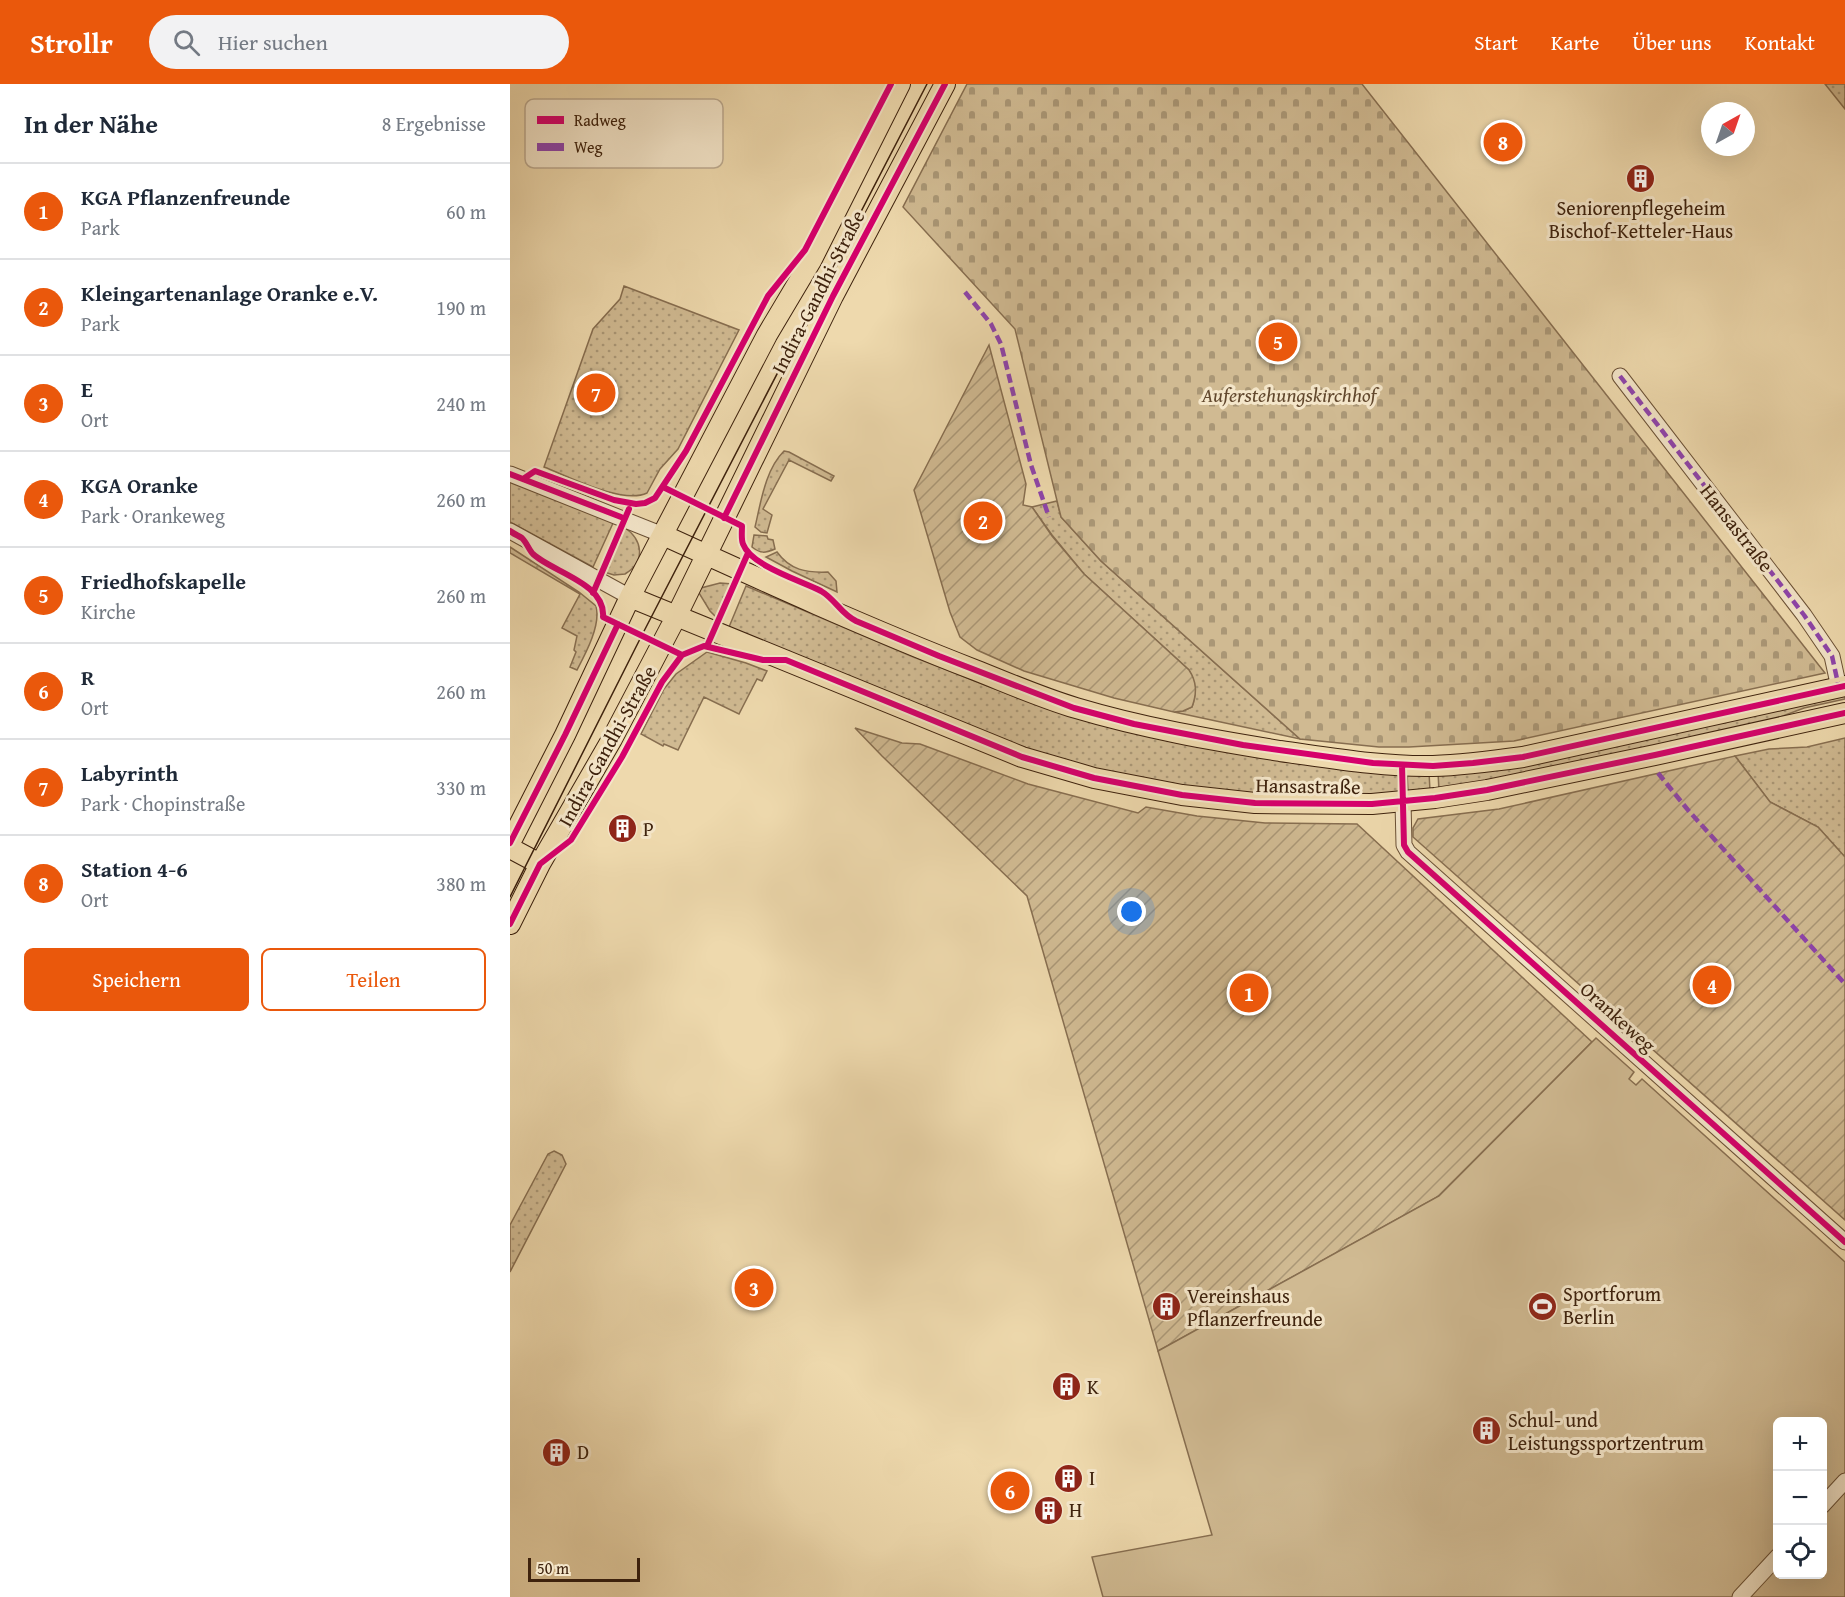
<!DOCTYPE html>
<html lang="de">
<head>
<meta charset="utf-8">
<style>
	body { margin:0; font-family:"Gentium Book Plus",serif; background:#f2f2f3; color:#1f2937 }
	.controls { position:absolute; right:18px; bottom:18px; display:grid; overflow:hidden; border-radius:9px; box-shadow:0 6px 24px #0002 }
	.controls button { width:54px; height:54px; display:grid; place-items:center; padding:0; border:0; border-bottom:2px solid #e0e1e3; background:#fff; color:#1f2937; font:30px sans-serif }
	.compass { position:absolute; left:1191px; top:18px; width:54px; height:54px; border-radius:50%; background:#fff; box-shadow:0 6px 24px #0002; rotate:40deg }
	.scale { position:absolute; left:18px; bottom:15px; width:112px; box-sizing:border-box; padding-left:6px; border:3px solid #3e220d; border-top:0; font-size:16px; line-height:21px; white-space:nowrap; color:#3e220d; -webkit-text-stroke:4px #f4e6ca; paint-order:stroke }
	.you { position:absolute; left:622px; top:828px; width:21px; height:21px; margin:-15px; border:4px solid #fff; border-radius:50%; background:#1a73e8; box-shadow:0 0 0 9px #1a73e833 }
	.badge { display:grid; place-items:center; width:39px; height:39px; border-radius:50%; background:#ea580c; color:#fff; font-size:20px; font-weight:700 }
	.pin { position:absolute; translate:-50% -50%; border:3px solid #fff; box-shadow:0 2px 6px #0006 }
	.list { margin:0; padding:0; list-style:none }
	h2 { display:flex; justify-content:space-between; align-items:center; height:78px; margin:0; padding:0 24px; font-size:26px }
	h2 small { font-size:20px; font-weight:400; color:#747a83 }
	.list li { display:grid; grid-template-columns:39px 1fr auto; gap:18px; align-items:center; box-sizing:border-box; height:96px; padding:0 24px; border-top:2px solid #e0e1e3 }
	.list b { display:block; font-size:22px; white-space:nowrap }
	.list p { margin:0; font-size:20px; white-space:nowrap; color:#747a83 }
	.list em { font-size:20px; font-style:normal; color:#747a83 }
	.actions { display:flex; gap:12px; padding:18px 24px }
	.actions a { flex:1; padding:14px 0; border:2px solid #ea580c; border-radius:9px; text-align:center; font-size:21px; color:#ea580c }
	.actions .main { background:#ea580c; color:#fff }
	.icon { flex:none; width:33px; height:33px; fill:none; stroke:currentColor; stroke-width:2; stroke-linecap:round; stroke-linejoin:round }
	.map { position:relative; flex:none; width:1335px; height:1513px; overflow:hidden }
	header { display:flex; align-items:center; gap:36px; box-sizing:border-box; height:84px; padding:0 30px; background:#ea580c; color:#fff }
	header strong { font-size:28px }
	nav { display:flex; gap:33px; margin-inline-start:auto; font-size:21px }
	.search { width:420px; height:54px; background:#f2f2f3; display:flex; align-items:center; gap:15px; box-sizing:border-box; padding:0 21px; border-radius:33px; color:#747a83; font-size:22px }
	main { display:flex }
	aside { flex:1; background:#fff }
	.map>svg:first-child { display:block }
</style>
</head>
<body>
<header>
<strong>Strollr</strong>
<div class="search"><svg class="icon" aria-label="search" viewBox="0 0 24 24"><circle cx="10" cy="10" r="6"/><path d="M15 15l6 6"/></svg>Hier suchen</div>
<nav><a>Start</a><a>Karte</a><a>Über uns</a><a>Kontakt</a></nav>
</header>
<main>
<aside>
<h2>In der Nähe<small>8 Ergebnisse</small></h2>
<ul class="list">
<li><span class="badge">1</span><div><b>KGA Pflanzenfreunde</b><p>Park</p></div><em>60 m</em></li>
<li><span class="badge">2</span><div><b>Kleingartenanlage Oranke e.V.</b><p>Park</p></div><em>190 m</em></li>
<li><span class="badge">3</span><div><b>E</b><p>Ort</p></div><em>240 m</em></li>
<li><span class="badge">4</span><div><b>KGA Oranke</b><p>Park · Orankeweg</p></div><em>260 m</em></li>
<li><span class="badge">5</span><div><b>Friedhofskapelle</b><p>Kirche</p></div><em>260 m</em></li>
<li><span class="badge">6</span><div><b>R</b><p>Ort</p></div><em>260 m</em></li>
<li><span class="badge">7</span><div><b>Labyrinth</b><p>Park · Chopinstraße</p></div><em>330 m</em></li>
<li><span class="badge">8</span><div><b>Station 4-6</b><p>Ort</p></div><em>380 m</em></li>
</ul>
<div class="actions"><a class="main">Speichern</a><a>Teilen</a></div>
</aside>
<div class="map">
<svg width="1335" height="1513" viewBox="0 0 1335 1513">
	<defs>
		<pattern id="grass-dots" width="8" height="8" patternUnits="userSpaceOnUse" patternTransform="scale(1.5)"><rect width="8" height="8" fill="#d0ba92"/><path d="M2 2h.1M6 6h.1" fill="none" stroke="#aa9776" stroke-width="1.8" stroke-linecap="round"/></pattern>
		<pattern id="cemetery-stones" width="16" height="16" patternUnits="userSpaceOnUse" patternTransform="scale(1.5)"><rect width="16" height="16" fill="#d0ba92"/><path d="M2 7V4a2 2 0 0 1 4 0v3zM10 15v-3a2 2 0 0 1 4 0v3z" fill="#aa9776"/></pattern>
		<pattern id="garden-furrows" width="10" height="10" patternUnits="userSpaceOnUse" patternTransform="scale(1.5)"><rect width="10" height="10" fill="#d0ba92"/><path d="M-1 1l2-2M0 10L10 0M9 11l2-2" fill="none" stroke="#aa9776"/></pattern>
	</defs>
	<rect width="100%" height="100%" fill="#eed9ad"/>
	<filter id="stains"><feTurbulence type="fractalNoise" baseFrequency=".00333" numOctaves="4"/><feColorMatrix values="0 0 0 0 .2 0 0 0 0 .09 0 0 0 0 .02 0 0 0 .5 -.17"/></filter>
	<radialGradient id="worn" r=".72"><stop offset=".6" stop-color="#630" stop-opacity="0"/><stop offset="1" stop-color="#630" stop-opacity=".3"/></radialGradient>
	<path fill="url(#grass-dots)" stroke="#876e50" stroke-width="1.5" d="M1315,0H1335V25Z
		M114,202L229,246L168,365L150,385L137,409C112,421 58,392 34,383L83,245L110,215Z
		M274,367L279,368L324,392L321,397L279,376L253,425L262,431L257,449L251,448L245,443C251,418 255,386 274,367Z
		M0,396L104,437L83,483L0,438Z
		M547,417L551,433L591,477L790,655L664,628L673,627L682,623C687,609 686,600 679,586L574,490L542,451L522,423Z
		M114,443C133,456 136,477 115,490L104,491L94,488Z
		M244,451L257,452L258,455L263,456L265,465C255,469 251,470 242,463Z
		M0,463L69,508L86,522C91,541 76,569 67,586L60,583L66,568L64,566L67,552L52,544L70,510L0,469Z
		M267,468C280,486 296,489 318,488L326,497L327,508L282,487L256,473Z
		M210,499L222,500L207,534L200,527L189,509L191,504Z
		M236,502L401,572L508,614L888,688L889,709L845,712L737,711L666,703L579,683L509,662L219,543Z
		M197,568L236,579L257,587L252,597L247,595L229,630L194,613L168,666L154,660L153,662L131,650L154,605L166,590Z
		M1335,610V615L1294,624L1244,643L929,707L928,688Z
		M1335,654V773L1308,743L1260,718L1225,672L1259,665L1297,663Z
		M919,688L920,707L898,708L897,689Z
		M44,1067L52,1071L56,1080L0,1188V1141L38,1070Z"/>
	<path fill="url(#cemetery-stones)" stroke="#876e50" stroke-width="1.5" d="M457,0H852L1315,589L1004,657L899,663H869L790,655L591,477L551,433L505,245L393,123Z"/>
	<path fill="url(#garden-furrows)" stroke="#876e50" stroke-width="1.5" d="M479,261L516,400L513,421L522,423L542,452L574,490L679,586C687,598 687,609 682,623L673,627L664,628L604,614L514,587L467,566L450,553L440,528L404,406Z
		M345,644L392,659L410,660L518,700L628,729L636,723L687,732L755,739L847,740L1082,958L929,1112L648,1267L517,812L372,672Z
		M1225,672L1260,718L1308,743L1335,773V1136L903,753V744L908,735L989,725Z"/>
	<path fill="#d0ba92" stroke="#876e50" stroke-width="1.5" fill-rule="evenodd" d="M1086,954L1124,988L1119,995L1126,1001L1132,995L1335,1178V1513H593L582,1473L702,1451L648,1267L929,1112ZM1268,1338H1312V1490H1268Z"/>
	<g fill="none" stroke-linecap="round" stroke-linejoin="round">
		<defs>
			<path id="minor" d="M1110,292L1294,531L1322,572L1329,604
				M0,390L153,451
				M0,447L120,513
				M893,718L894,761L898,768L1335,1158
				M1312,1422L1335,1397
				M1230,1513L1268,1472"/>
			<path id="major" d="M153,451C256,498 359,545 465,586C498,599 532,614 566,624C633,644 702,656 770,667C821,674 872,683 923,682C954,681 984,677 1013,673L1335,602
				M120,513L512,673L584,694L672,711L745,719L862,720L925,714L977,706L1145,671L1335,629
				M0,759L55,651L120,513L257,251L301,177L390,0
				M0,764L30,780
				M0,840L30,780L102,655L166,533L323,212L435,0"/>
		</defs>
		<use href="#minor" stroke="#6a5035" stroke-width="17"/>
		<use href="#major" stroke="#3e220d" stroke-width="22"/>
		<use href="#minor" stroke="#f4e6ca" stroke-width="15"/>
		<use href="#major" stroke="#eed9ad" stroke-width="20"/>
		<path stroke="#3e220d" stroke-width="1.5" d="M0,813L132,551L417,0"/>
		<path stroke="#8e44ad" stroke-width="4.5" stroke-dasharray="9 4.5" stroke-linecap="butt" d="M455,208L481,240L491,260L521,381L539,433
			M1110,292L1294,531L1322,572L1329,604
			M1148,689L1178,726L1335,900"/>
		<defs>
			<path id="cycleway" d="M0,390L111,433
				M13,395L25,387L104,416L126,420L135,419L145,414L176,367L258,212L295,166L381,0
				M153,403L232,442C232,448 231,455 233,460C241,482 292,497 311,507C325,515 331,530 346,537L429,572L564,624L624,640L733,661L863,679L923,682L963,679L1013,673L1335,602
				M214,434L323,212L435,0
				M0,447C4,450 9,452 12,454C17,459 19,466 23,470C42,488 96,499 93,533L172,571
				M83,509L119,425
				M197,562L238,469
				M892,681L894,761L898,768L1335,1158
				M0,759L55,651L108,540
				M0,840L30,780L61,756L112,673L152,598L172,571L194,562L253,576H276L512,673L584,694L672,711L745,719L862,720L925,714L977,706L1145,671L1335,629"/>
		</defs>
		<use href="#cycleway" stroke="#f4e6ca" stroke-width="10"/>
		<use href="#cycleway" stroke="#d6006c" stroke-width="6"/>
	</g>
	<defs>
		<symbol id="building-disc" viewBox="-11 -11 22 22"><circle r="9.5" fill="#8f2418" stroke="#f4e6ca"/><path d="M-4-6H4V6H1V3H-1V6H-4ZM-2.5-4.3h1.7v1.8h-1.7ZM.8-4.3h1.7v1.8H.8ZM-2.5-1h1.7V.8h-1.7ZM.8-1h1.7V.8H.8Z" fill="#fff"/></symbol>
		<symbol id="stadium-disc" viewBox="-11 -11 22 22"><circle r="9.5" fill="#8f2418" stroke="#f4e6ca"/><path d="M0-5a6.5 5 0 1 0 0 10a6.5 5 0 1 0 0-10ZM-3.5-1.8h7v3.6h-7Z" fill="#fff"/></symbol>
	</defs>
	<g fill-rule="evenodd">
		<use href="#building-disc" x="1114" y="78" width="33" height="33"/>
		<use href="#building-disc" x="96" y="728" width="33" height="33"/>
		<use href="#stadium-disc" x="1016" y="1206" width="33" height="33"/>
		<use href="#building-disc" x="640" y="1206" width="33" height="33"/>
		<use href="#building-disc" x="540" y="1286" width="33" height="33"/>
		<use href="#building-disc" x="960" y="1330" width="33" height="33"/>
		<use href="#building-disc" x="30" y="1352" width="33" height="33"/>
		<use href="#building-disc" x="542" y="1378" width="33" height="33"/>
		<use href="#building-disc" x="522" y="1410" width="33" height="33"/>
	</g>
	<g text-anchor="middle" stroke-width="6" stroke-linejoin="round" paint-order="stroke">
		<g font-size="20" fill="#3e220d" stroke="#f4e6ca" text-anchor="start">
			<text x="1131" y="131" text-anchor="middle">Seniorenpflegeheim<tspan x="1131" dy="23">Bischof-Ketteler-Haus</tspan></text>
			<text x="133" y="752">P</text>
			<text x="1053" y="1217">Sportforum<tspan x="1053" dy="23">Berlin</tspan></text>
			<text x="677" y="1219">Vereinshaus<tspan x="677" dy="23">Pflanzerfreunde</tspan></text>
			<text x="577" y="1310">K</text>
			<text x="998" y="1343">Schul- und<tspan x="998" dy="23">Leistungssportzentrum</tspan></text>
			<text x="67" y="1375">D</text>
			<text x="579" y="1401">I</text>
			<text x="559" y="1433">H</text>
		</g>
		<g font-size="20" fill="#3e220d" stroke="#f4e6ca">
			<text transform="translate(308 208) rotate(-63)" y="7">Indira-Gandhi-Straße</text>
			<text transform="translate(1227 444) rotate(52)" y="7">Hansastraße</text>
			<text transform="translate(97 662) rotate(-61)" y="7">Indira-Gandhi-Straße</text>
			<text transform="translate(798 702) rotate(1)" y="7">Hansastraße</text>
			<text transform="translate(1108 933) rotate(42)" y="7">Orankeweg</text>
		</g>
		<g font-size="20" font-style="italic" fill="#62482e" stroke="#f4e6ca">
			<text x="779" y="318">Auferstehungskirchhof</text>
		</g>
	</g>
	<rect x="15" y="15" width="198" height="69" rx="9" fill="#f4e6ca" stroke="#bdab91" stroke-width="1.5"/>
	<rect x="27" y="32" width="27" height="8" fill="#d6006c"/>
	<rect x="27" y="59" width="27" height="8" fill="#8e44ad"/>
	<g font-size="16" fill="#3e220d">
		<text x="64" y="42">Radweg</text>
		<text x="64" y="69">Weg</text>
	</g>
	<rect width="100%" height="100%" filter="url(#stains)"/>
	<rect width="100%" height="100%" fill="url(#worn)"/>
</svg>
<div class="controls">
<button>+</button>
<button>−</button>
<button><svg class="icon" aria-label="locate" viewBox="0 0 24 24"><circle cx="12" cy="12" r="6"/><path d="M12 2v4M12 18v4M2 12h4M18 12h4"/></svg></button>
</div>
<svg class="compass" viewBox="-18 -18 36 36"><path d="M0-13l5 13h-10z" fill="#e53935"/><path d="M0 13l5-13h-10z" fill="#747a83"/></svg>
<div class="scale">50 m</div>
<div class="you"></div>
<div class="pin badge" style="left:739px;top:909px">1</div>
<div class="pin badge" style="left:473px;top:437px">2</div>
<div class="pin badge" style="left:244px;top:1204px">3</div>
<div class="pin badge" style="left:1202px;top:901px">4</div>
<div class="pin badge" style="left:768px;top:258px">5</div>
<div class="pin badge" style="left:500px;top:1407px">6</div>
<div class="pin badge" style="left:86px;top:309px">7</div>
<div class="pin badge" style="left:993px;top:58px">8</div>
</div>
</main>
</body>
</html>
